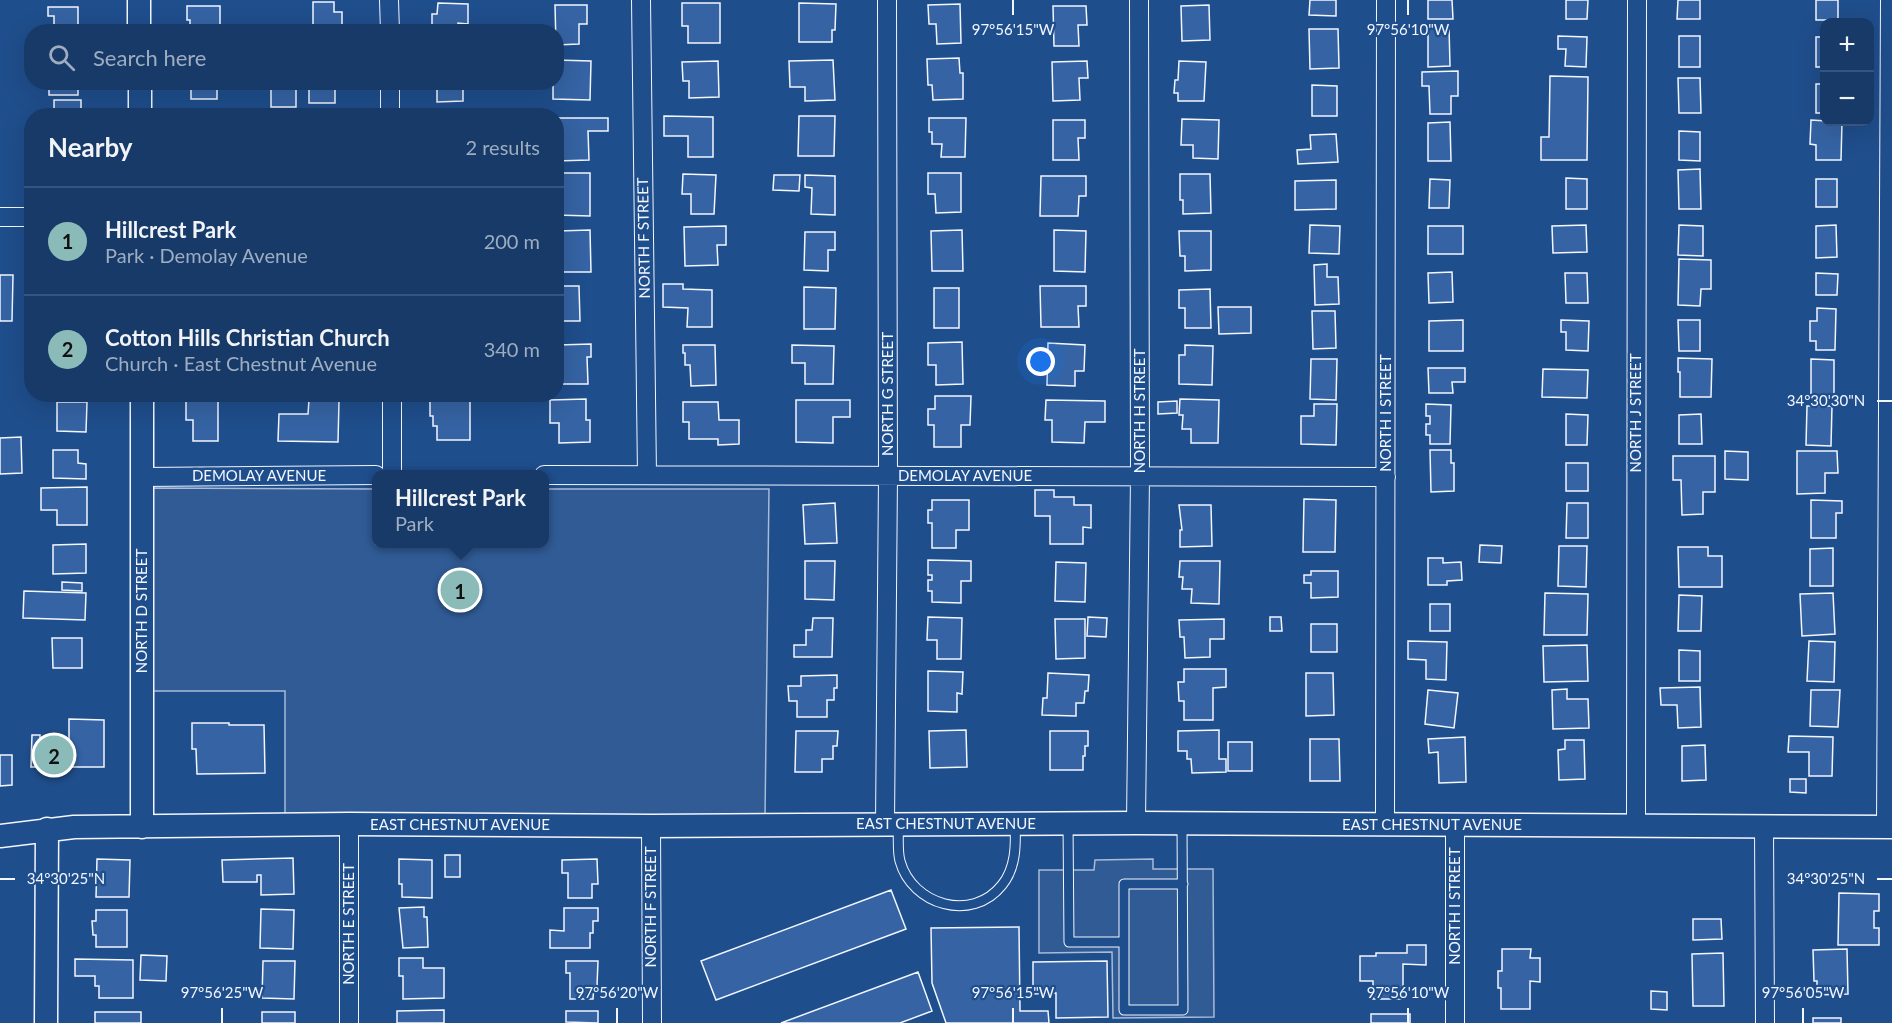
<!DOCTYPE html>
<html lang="en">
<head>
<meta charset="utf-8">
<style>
	body { margin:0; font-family:Lato,sans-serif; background:#20416f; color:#f1f3f6 }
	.controls { position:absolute; right:18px; top:18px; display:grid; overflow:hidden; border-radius:12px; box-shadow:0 6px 24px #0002 }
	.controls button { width:54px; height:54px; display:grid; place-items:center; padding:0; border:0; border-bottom:2px solid #36547d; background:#173a69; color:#f1f3f6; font:30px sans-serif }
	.you { position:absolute; left:1041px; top:362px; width:21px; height:21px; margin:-15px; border:4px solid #fff; border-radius:50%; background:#1a73e8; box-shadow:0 0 0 9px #1a73e833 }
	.badge { display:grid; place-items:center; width:39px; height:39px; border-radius:50%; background:#8bbbb9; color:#111; font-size:20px; font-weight:700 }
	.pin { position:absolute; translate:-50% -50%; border:3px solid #fff; box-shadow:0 2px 6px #0006 }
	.popup { position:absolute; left:372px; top:470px; width:177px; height:78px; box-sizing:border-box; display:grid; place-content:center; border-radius:12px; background:#173a69; filter:drop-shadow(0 2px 4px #0005); font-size:20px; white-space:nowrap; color:#9eadc0 }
	.popup b { font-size:22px; color:#f1f3f6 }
	.popup::after { content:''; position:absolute; left:50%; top:100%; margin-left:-12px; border:12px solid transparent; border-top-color:#173a69 }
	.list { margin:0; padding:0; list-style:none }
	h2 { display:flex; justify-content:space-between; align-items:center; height:78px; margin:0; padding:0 24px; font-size:26px }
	h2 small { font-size:20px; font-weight:400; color:#9eadc0 }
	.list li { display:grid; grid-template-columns:39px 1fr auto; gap:18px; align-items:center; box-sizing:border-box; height:108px; padding:0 24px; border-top:2px solid #36547d }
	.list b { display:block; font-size:22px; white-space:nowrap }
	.list p { margin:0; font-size:20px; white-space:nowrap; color:#9eadc0 }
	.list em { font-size:20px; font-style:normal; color:#9eadc0 }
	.icon { flex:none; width:33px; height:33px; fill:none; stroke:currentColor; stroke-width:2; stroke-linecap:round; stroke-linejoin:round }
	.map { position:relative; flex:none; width:1892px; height:1023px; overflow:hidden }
	.search { position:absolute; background:#173a69; box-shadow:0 6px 24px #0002; left:24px; top:24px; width:540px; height:66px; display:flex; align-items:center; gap:15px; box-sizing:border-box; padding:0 21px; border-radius:24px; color:#9eadc0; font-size:22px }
	.panel { position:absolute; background:#173a69; box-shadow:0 6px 24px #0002; left:24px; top:108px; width:540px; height:294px; border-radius:24px }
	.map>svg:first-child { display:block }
</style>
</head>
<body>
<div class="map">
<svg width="1892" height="1023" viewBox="0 0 1892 1023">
	<rect width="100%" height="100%" fill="#1f4e8c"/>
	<path fill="#305b95" stroke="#a8bbd7" stroke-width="1.5" d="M153,488L376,489V544H544V489H769L765,818L285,815V691H153Z
		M1153,859V869H1213L1214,1017L1113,1018L1112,952L1039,953V870H1094L1095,860Z"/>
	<path fill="#3563a3" stroke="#f2f6ff" stroke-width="1.5" d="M1310,0H1336V16L1309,15Z
		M1428,0H1452L1453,19H1428Z
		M1566,0H1588L1587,19H1566Z
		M1678,0H1700V19H1677Z
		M1816,0H1838V20H1816Z
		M313,2H334V12H342V32H313Z
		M438,3L468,4V24L458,23V32H432V14H437Z
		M682,3H720V43H688V26H682Z
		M799,3L836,4L835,30H832V42H799Z
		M960,4L961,43L937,44L936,24H929L928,5Z
		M555,5H587V24H579V44L556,45Z
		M1209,5L1210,40L1182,41L1181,6Z
		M187,6H220V32H187L190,30V20H187Z
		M1053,6H1086L1087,25H1078L1079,46H1054Z
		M48,7H78V32H54V16H48Z
		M1449,27L1450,66L1428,67V28Z
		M1309,29H1338L1339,68L1310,69Z
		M1558,36L1587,37L1586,67L1565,66L1566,49H1558Z
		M1679,36H1700V67H1679Z
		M1816,37H1824V67H1816Z
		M959,58L960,73H963V99L933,100L932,85H928L927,59Z
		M556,60L591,61L590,100L553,99V82H556Z
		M833,60L835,100L805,101V87H790L789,61Z
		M718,61L719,97L689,98V81H683L682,62Z
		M1087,61L1088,78H1079L1080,100L1053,101L1052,62Z
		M1179,61L1206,62L1204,101H1178V93H1174L1175,80H1178Z
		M1458,71V96H1451V114H1430L1429,86H1422V72Z
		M1550,76L1588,77L1587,160H1541V137H1549Z
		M1678,78H1700L1701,113H1679Z
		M49,82H78V95H49Z
		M191,82H217V99H191Z
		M271,82H296V107H271Z
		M309,82H346V89H335V103H309Z
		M437,82H463V101L437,102Z
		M1816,84H1824V113H1816Z
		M1312,85L1337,86V116H1312Z
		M54,100H81V116H54Z
		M325,110L326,116H309V111Z
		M664,116L713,117V157H688V136H664Z
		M799,116H835L834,156H798Z
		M558,118H608V131H588L589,160L556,161Z
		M929,118H966L965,157H941L942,144H932V132H929Z
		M1182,119L1219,120L1218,159L1193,158V145H1181Z
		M1053,120H1085V138H1078L1079,160H1053Z
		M1811,120L1842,122L1841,160H1816V145L1810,144Z
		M1450,122L1451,161H1428V123Z
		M1679,131L1700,132V161L1679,160Z
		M1336,134L1338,162L1298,164L1297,150L1311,149L1310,135Z
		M1700,169L1701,209H1679L1678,170Z
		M556,173H590V216L556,215Z
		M928,173H961V212L936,213L935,194H928Z
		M683,174L716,175L714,214H691V194H682Z
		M1180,174H1210L1211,213L1183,214V200H1180Z
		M774,175H800L799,191L773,190Z
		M805,175L835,176V215L811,214L812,188L805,187Z
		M1041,176H1086V196H1079L1078,216H1040Z
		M1566,178L1587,179V209H1566Z
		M1430,179L1450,180L1449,208H1429Z
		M1816,179H1837V207H1816Z
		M1336,180V209L1295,210V181Z
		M1310,225L1340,226L1339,254L1309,253Z
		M1586,225L1587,252L1553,253L1552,226Z
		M1679,225L1703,226V256L1678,255Z
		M1836,225L1837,257L1816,258V226Z
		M726,226V245H717L718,265L685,266L684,227Z
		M1428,226H1463V254H1428Z
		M590,230L591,272H559L558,231Z
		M962,230L963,271H932L931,231Z
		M1054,230L1086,231L1085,272L1054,271Z
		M1179,231H1211V270L1185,271V256H1180Z
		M805,232H835V250H828V271L804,270Z
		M1679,259L1711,260V289H1701L1700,306L1678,305Z
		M1327,264V277H1338L1339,304L1315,305L1314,265Z
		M1452,272L1453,302L1429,303L1428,273Z
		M1565,273H1587L1588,303H1566Z
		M1816,273L1838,274L1837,295H1816Z
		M0,275H13L12,321H0Z
		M663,284H683V289L712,290V327H687L688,308L663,307Z
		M560,286H579L580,321H560Z
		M1040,286H1086V306H1078L1079,327H1041Z
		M804,287L836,288L835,329H804Z
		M934,288H959V328H934Z
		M1210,289L1211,328H1185V308H1179V290Z
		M1218,307H1251V333L1219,334Z
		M1817,308L1836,309L1835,350H1816V341H1810V321H1817Z
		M1312,311H1335L1336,348L1313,349Z
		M1463,320V351H1429V321Z
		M1561,320L1589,321L1588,351L1566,350V332H1561Z
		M1678,320H1700V351H1679Z
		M962,342L963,384L936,385V365H928V343Z
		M1048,343L1085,345L1084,371H1075V386L1047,385Z
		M591,344V357H587L588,384H559L558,345Z
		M683,345H715L716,385L691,386L690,365H685V353H683Z
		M792,345L834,346L833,384H805V363H792Z
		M1185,345L1213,346L1212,385L1179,384V355H1185Z
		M1678,358L1712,359L1711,397H1680V372H1678Z
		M1311,359H1337L1336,400L1310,399Z
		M1811,359L1834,360V397H1811Z
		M1428,368H1465V382H1452L1453,393H1429Z
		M1543,369L1588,370L1587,398L1542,397Z
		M935,396H971L970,425H961V447H934V425H928V409H935Z
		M586,399V420H590V442L559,443V423H550V400Z
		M1180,399L1219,400L1218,443H1191V429H1182L1183,415H1179Z
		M309,400L339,401L338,442L278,441L279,414H308Z
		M430,400H470V440H437V426H433V416H430Z
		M796,400H850V417H833V443L796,442Z
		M1046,400L1105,401V422H1085L1084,443L1052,442V420H1045Z
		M186,401H218V441H193V420H186Z
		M1177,401V413L1158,414V402Z
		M57,402H87L86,432L57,431Z
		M683,402H718L719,420H739V444L718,445V439H689V422H683Z
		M1314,404H1337L1336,445L1301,444V416H1314Z
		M1426,404L1451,405L1450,444H1430V435H1426V424H1430V416H1426Z
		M1807,406H1832L1831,446L1806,445Z
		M1566,414L1588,415L1587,445H1566Z
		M1701,414L1702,444H1679V415Z
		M21,437L22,473L0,474V438Z
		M53,450H78V463L86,464V479L53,478Z
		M1430,450H1451V463H1454V491L1431,492Z
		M1725,451L1748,452V480L1725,479Z
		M1797,451H1837L1838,473H1825V493L1797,494Z
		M1673,456H1715V492H1703V514L1682,515L1681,480H1673Z
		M1566,463H1588V491H1566Z
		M87,487V525H57V510H41V488Z
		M1035,490H1054V497H1074V505H1091V528L1083,527V544H1050V516H1035Z
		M1304,499L1336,500L1335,552H1303Z
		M932,500H969V530H956V548H932V523H928V510H932Z
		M1811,500L1842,501V513H1836V538H1811Z
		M835,503L837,543L805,544L803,505Z
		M1567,503H1588V538H1566Z
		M1179,505H1211L1212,546L1180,547V530H1182Z
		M86,544V573L53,574V545Z
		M1480,545L1502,546L1501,563L1479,562Z
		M1559,546H1587L1586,587L1558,586Z
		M1678,547H1708V556H1722V587H1679Z
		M1833,548V586H1810V549Z
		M1428,558H1443V563L1461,562L1462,580L1447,581V585H1428Z
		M928,560L971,561V581H961V603L932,602V591H928V580H932V575H928Z
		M805,561H835L834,600L805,599Z
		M1180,561H1220L1219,604L1191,603L1192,589H1182L1183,577H1179Z
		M1056,562L1086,563L1085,602L1055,601Z
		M1311,571H1338V597L1311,598V583H1304V575H1311Z
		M62,582L82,583V591L62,590Z
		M24,591L86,593L85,620L23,618Z
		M1545,593L1588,594L1587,635H1544Z
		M1833,593L1835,634L1802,636L1800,594Z
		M1679,595L1702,596L1701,631H1678Z
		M1430,604H1450V631H1430Z
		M928,617L962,618L961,659H937V640H927Z
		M1088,617L1107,618L1106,637L1087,636Z
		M1270,617H1281L1282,631H1270Z
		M813,618H833L832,657H794V645H806V630H812Z
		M1055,619H1085V658L1056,659Z
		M1224,619V639H1210V657L1185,658L1184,637H1180L1179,620Z
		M1311,624H1337V652H1311Z
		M52,638H82V668H53Z
		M1408,641L1447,642L1446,680L1426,679V660L1408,659Z
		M1809,641L1835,642L1834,682L1807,681Z
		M1587,645L1588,681L1544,682L1543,646Z
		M1679,650L1700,651V681H1679Z
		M1184,669H1226V687L1213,688V720H1184V701H1179L1178,682H1184Z
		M928,671L963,672L962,694L957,693V712L928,711Z
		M1048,673L1089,675L1088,691H1085L1084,703H1076V716L1042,715L1043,698H1047Z
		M1306,673H1333L1334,715L1306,716Z
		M837,675V688H834V700H827V717H797V701H789L788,686H801V676Z
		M1700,687L1701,727L1678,728L1677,705H1661L1660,688Z
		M1567,689V699H1588L1589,728L1553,729L1552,690Z
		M1428,690L1458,693L1454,728L1425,724Z
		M1811,690H1840L1838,727L1810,726Z
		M69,719L104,720V767H69Z
		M192,723H229V725H264L265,773L197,774L196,749H192Z
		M966,730L967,767L930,768L929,731Z
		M1219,730V759H1226V772L1192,773L1191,759H1187V751H1178V731Z
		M796,731H838L837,746H833V759H822V772H795Z
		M1050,731H1088V746H1085V756H1083V770H1050Z
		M32,735H40V740H58L57,767H31Z
		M1789,736L1833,737L1832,776H1809V752H1788Z
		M1465,737L1466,782L1439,783L1438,752L1429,753L1428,739Z
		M1310,739H1339L1340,781H1310Z
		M1565,740H1584L1585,779L1559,780L1558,750L1565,749Z
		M1228,742H1252V771H1228Z
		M1705,745L1706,780L1682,781V746Z
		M0,755H12V785L0,786Z
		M1790,779H1806V793L1790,792Z
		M445,855H460V877H445Z
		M293,858L294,894L261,895V875H257V882H223L222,860Z
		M97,859L130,860L129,897H96Z
		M399,859L432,860V898L402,897V884H399Z
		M597,859L598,884H592V898H568V873H562V860Z
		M891,890L906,929L716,1000L701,961Z
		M1839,893L1879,894V911H1874V928H1879V945H1838Z
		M424,907V917H427L428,947L403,948L399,908Z
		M564,908H598V921H593V933H590V948H550V930L564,931Z
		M261,909L294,910L293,949L260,948Z
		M96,910H127V947H96V935H93L92,921H96Z
		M1693,919H1721L1722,939L1693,940Z
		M1019,927L1020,1011H1048L1049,1023H946L932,983L931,928Z
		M1407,945H1426V965L1403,964V999H1373V981H1360V956H1376V953H1407Z
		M1502,949H1531L1530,958H1540V982L1530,981V1009H1501V988H1498V971H1502Z
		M1847,949L1848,994L1817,995V981H1814L1813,950Z
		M1723,953L1724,1006H1693L1692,954Z
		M141,955L167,956L166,981L140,980Z
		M399,958H423V968H444V998L403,999V976H399Z
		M75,959L133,960V998H99V986H95V976H75Z
		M263,961H295L294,999L262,998Z
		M566,961H598L597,986H594L593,999H570V973H566Z
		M1107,961L1108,1017L1056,1018V993L1033,994V962Z
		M918,972L932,1011L900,1023H781Z
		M1651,991L1667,992V1010L1651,1009Z
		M444,1010V1023H397V1011Z
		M566,1011H598V1023L566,1022Z
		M95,1012H141V1023H95Z
		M262,1012H295V1023H262Z
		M1371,1014H1410V1023H1371Z
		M1813,1018H1841V1023H1813Z"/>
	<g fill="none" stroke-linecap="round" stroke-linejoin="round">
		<defs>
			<path id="service" d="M1068,823L1069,942H1124
				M1182,823L1183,1010H1124V884H1183
				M898,824C899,836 897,850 900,861C912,905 972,923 1002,885C1016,868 1016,845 1015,823"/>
			<path id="minor" d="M389,0L390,32
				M641,0L647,475
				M390,82V116
				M0,217H32
				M392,394V474
				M544,475L1386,477
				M142,477L376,475
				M1136,823L1140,476L1139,0
				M349,824V1023
				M885,824L888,476L887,0
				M1385,825L1386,0
				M1455,825V1023
				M1636,825L1637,0
				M651,826L652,1023
				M1764,826L1765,1023
				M1886,827L1890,0"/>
			<path id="tertiary" d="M139,0V32
				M140,82V116
				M142,394V827
				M0,836L74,827L349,824L651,826L1136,823L1892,827
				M46,1023L47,829"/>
		</defs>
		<use href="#service" stroke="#f2f6ff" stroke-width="11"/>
		<use href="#minor" stroke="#f2f6ff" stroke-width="20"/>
		<use href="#tertiary" stroke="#f2f6ff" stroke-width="25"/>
		<use href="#service" stroke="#1f4e8c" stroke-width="9"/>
		<use href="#minor" stroke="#1f4e8c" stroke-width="18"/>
		<use href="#tertiary" stroke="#1f4e8c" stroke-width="22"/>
	</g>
	<path fill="none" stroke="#f2f6ff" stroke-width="2" d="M1013,0V15M1408,0V15M1877,401H1892M0,879H15M1877,879H1892M222,1008V1023M617,1008V1023M1013,1008V1023M1408,1008V1023M1803,1008V1023"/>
	<g text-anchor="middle" stroke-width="4.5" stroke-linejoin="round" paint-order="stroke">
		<g font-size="15" fill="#f2f6ff" stroke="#1f4e8c">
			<text transform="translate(644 238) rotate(-91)" y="5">NORTH F STREET</text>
			<text transform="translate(888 394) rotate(-90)" y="5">NORTH G STREET</text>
			<text transform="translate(1140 411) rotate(-90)" y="5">NORTH H STREET</text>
			<text transform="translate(1386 413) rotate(-90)" y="5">NORTH I STREET</text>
			<text transform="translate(1636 413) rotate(-90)" y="5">NORTH J STREET</text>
			<text x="259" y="481">DEMOLAY AVENUE</text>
			<text x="965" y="481">DEMOLAY AVENUE</text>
			<text transform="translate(142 611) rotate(-90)" y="5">NORTH D STREET</text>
			<text x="946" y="829">EAST CHESTNUT AVENUE</text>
			<text x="460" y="830">EAST CHESTNUT AVENUE</text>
			<text x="1432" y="830">EAST CHESTNUT AVENUE</text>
			<text transform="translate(1455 906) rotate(-90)" y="5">NORTH I STREET</text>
			<text transform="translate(651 907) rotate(-90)" y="5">NORTH F STREET</text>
			<text transform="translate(349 924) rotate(-90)" y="5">NORTH E STREET</text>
		</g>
	</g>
	<g font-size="15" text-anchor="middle" fill="#f2f6ff" stroke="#1f4e8c" stroke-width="4.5" stroke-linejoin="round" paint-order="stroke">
		<text x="1013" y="35">97°56'15"W</text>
		<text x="1408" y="35">97°56'10"W</text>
		<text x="1826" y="406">34°30'30"N</text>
		<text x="66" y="884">34°30'25"N</text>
		<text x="1826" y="884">34°30'25"N</text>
		<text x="222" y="998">97°56'25"W</text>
		<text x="617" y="998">97°56'20"W</text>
		<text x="1013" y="998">97°56'15"W</text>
		<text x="1408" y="998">97°56'10"W</text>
		<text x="1803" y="998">97°56'05"W</text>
	</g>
</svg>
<div class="controls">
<button>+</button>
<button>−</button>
</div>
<div class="you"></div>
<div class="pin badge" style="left:460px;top:590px">1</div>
<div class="popup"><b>Hillcrest Park</b>Park</div>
<div class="pin badge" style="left:54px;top:755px">2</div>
<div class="search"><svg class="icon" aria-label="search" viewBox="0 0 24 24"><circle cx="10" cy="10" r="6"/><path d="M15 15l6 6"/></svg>Search here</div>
<section class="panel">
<h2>Nearby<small>2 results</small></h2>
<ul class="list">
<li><span class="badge">1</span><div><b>Hillcrest Park</b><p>Park · Demolay Avenue</p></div><em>200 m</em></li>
<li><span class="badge">2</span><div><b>Cotton Hills Christian Church</b><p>Church · East Chestnut Avenue</p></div><em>340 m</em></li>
</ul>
</section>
</div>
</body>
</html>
